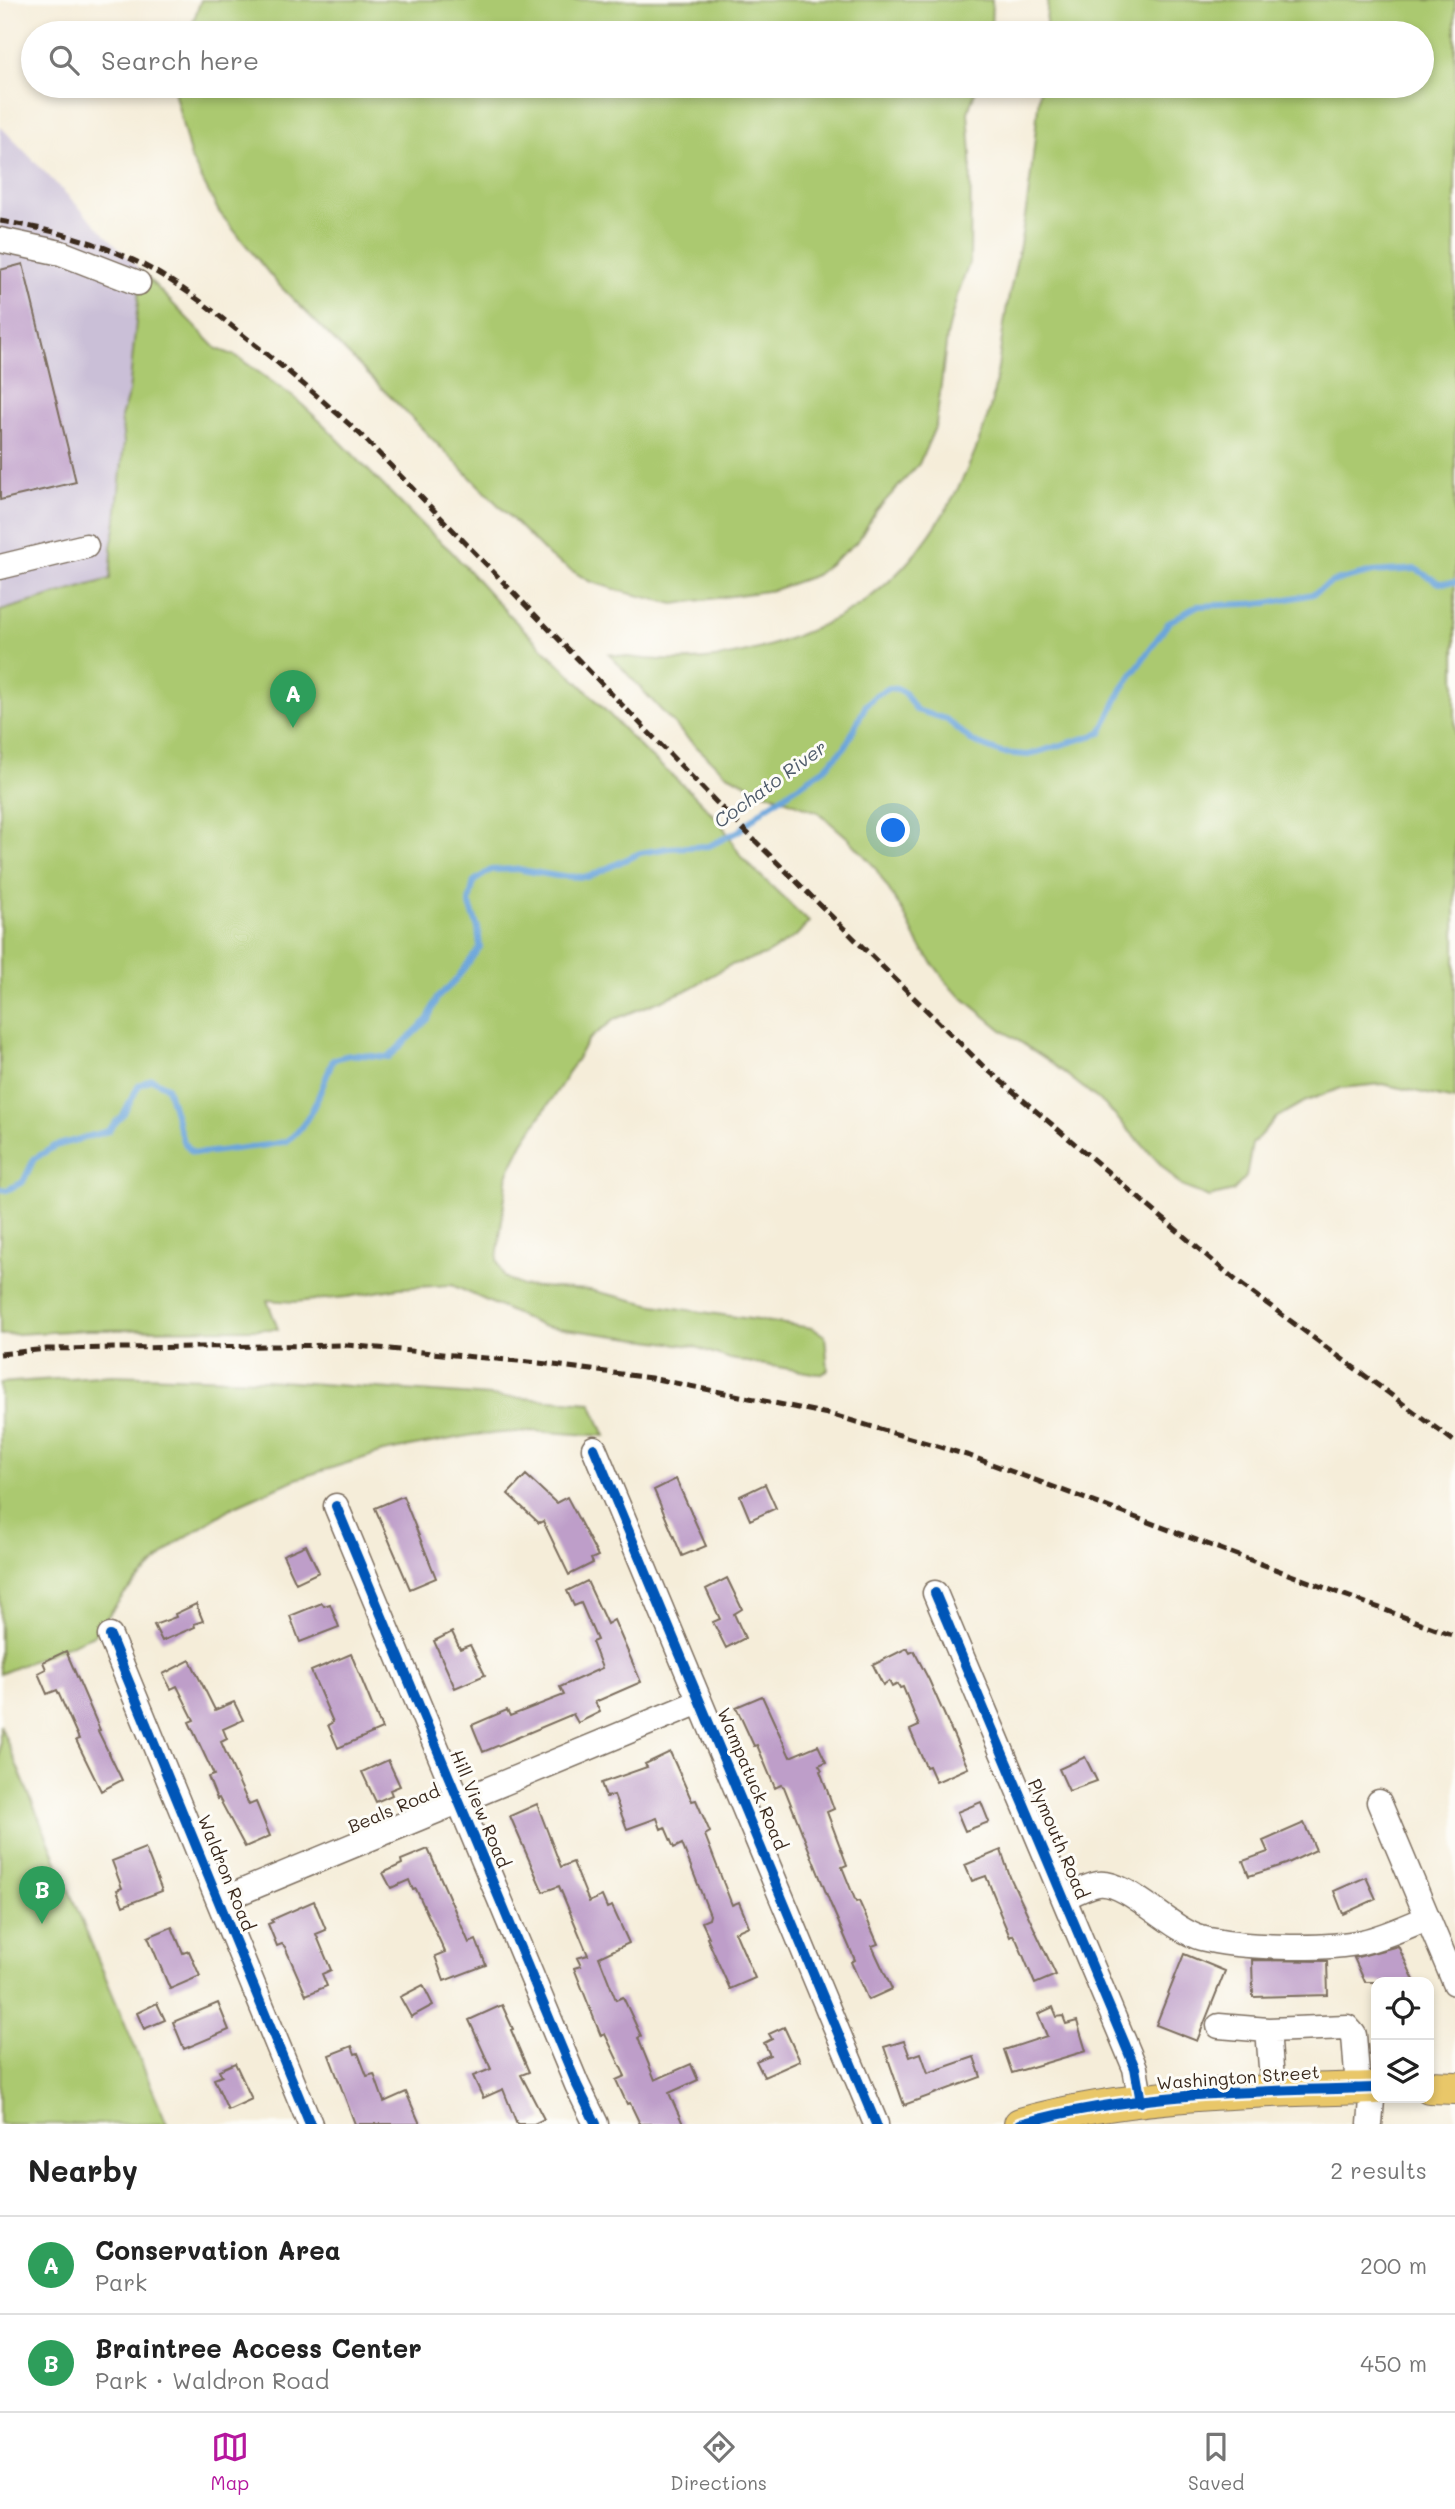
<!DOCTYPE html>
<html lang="en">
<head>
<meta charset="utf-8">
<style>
	body { margin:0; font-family:Mali,sans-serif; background:#f2f2f2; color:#222 }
	.controls { position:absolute; right:21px; bottom:21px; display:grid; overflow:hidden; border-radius:14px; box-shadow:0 4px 10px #0003 }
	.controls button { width:63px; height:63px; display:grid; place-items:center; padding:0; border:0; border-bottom:2px solid #e0e0e0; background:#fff; color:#222; font:35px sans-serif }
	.you { position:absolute; left:894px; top:831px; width:24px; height:24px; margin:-18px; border:5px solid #fff; border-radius:50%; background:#1a73e8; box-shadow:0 0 0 10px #1a73e833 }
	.badge { display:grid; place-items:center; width:46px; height:46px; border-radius:50%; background:#b5179e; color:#fff; font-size:23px; font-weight:700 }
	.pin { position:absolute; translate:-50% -58px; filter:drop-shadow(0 2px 4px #0008) }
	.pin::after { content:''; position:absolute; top:37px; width:24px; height:21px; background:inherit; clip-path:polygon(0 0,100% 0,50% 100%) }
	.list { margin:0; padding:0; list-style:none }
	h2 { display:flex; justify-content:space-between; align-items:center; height:91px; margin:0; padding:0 28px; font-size:30px }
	h2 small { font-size:23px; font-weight:400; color:#767676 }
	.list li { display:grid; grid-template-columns:46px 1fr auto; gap:21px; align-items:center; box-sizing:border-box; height:98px; padding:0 28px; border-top:2px solid #e0e0e0 }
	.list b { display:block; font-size:26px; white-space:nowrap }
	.list p { margin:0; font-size:23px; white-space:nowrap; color:#767676 }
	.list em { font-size:23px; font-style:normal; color:#767676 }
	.icon { flex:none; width:38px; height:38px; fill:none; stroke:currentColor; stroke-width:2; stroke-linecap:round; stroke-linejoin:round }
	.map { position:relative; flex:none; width:1455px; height:2124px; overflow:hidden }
	.search { position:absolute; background:#fff; box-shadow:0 4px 10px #0003; left:21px; right:21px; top:21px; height:77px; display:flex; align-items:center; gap:18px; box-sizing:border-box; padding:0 24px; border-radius:38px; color:#767676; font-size:26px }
	.sheet { height:287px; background:#fff }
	nav { display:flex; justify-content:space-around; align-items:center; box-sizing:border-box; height:98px; border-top:2px solid #e0e0e0; background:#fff; font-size:19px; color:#767676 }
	nav a { display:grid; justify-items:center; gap:4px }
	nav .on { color:#b5179e }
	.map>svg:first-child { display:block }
</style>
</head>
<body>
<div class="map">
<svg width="1455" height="2124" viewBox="0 0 1455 2124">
	<rect width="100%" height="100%" fill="#fdfcf7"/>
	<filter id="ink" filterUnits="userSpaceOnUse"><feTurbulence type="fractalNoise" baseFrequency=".0143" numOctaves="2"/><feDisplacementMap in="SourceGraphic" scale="14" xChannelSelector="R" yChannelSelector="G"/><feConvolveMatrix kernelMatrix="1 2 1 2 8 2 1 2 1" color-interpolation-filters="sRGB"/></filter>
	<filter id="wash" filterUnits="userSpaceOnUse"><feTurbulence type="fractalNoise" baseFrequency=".00686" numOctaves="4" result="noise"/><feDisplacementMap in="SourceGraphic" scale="28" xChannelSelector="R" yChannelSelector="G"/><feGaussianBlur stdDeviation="1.57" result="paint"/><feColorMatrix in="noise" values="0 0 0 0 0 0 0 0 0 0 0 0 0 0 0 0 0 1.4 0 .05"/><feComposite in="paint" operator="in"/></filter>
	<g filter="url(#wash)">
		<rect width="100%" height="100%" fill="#f5edd9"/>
		<path fill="#cabfd7" d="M0,126L141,271L110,579L0,611Z"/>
		<path fill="#abc970" stroke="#737a47" stroke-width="2" d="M201,0H992L991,33H189Z
			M1048,0H1455V1100L1382,1084L1341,1088L1304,1102L1276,1118L1252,1144L1246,1177L1233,1191L1209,1197L1181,1186L1104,1104L1049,1061L1002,1030L952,989L919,945L903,912L874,866L849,839L818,812L755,788L725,773L686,737L609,654C677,666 732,662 796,636C819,627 842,617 862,603C922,562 964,489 986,421C999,383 1000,340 1008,301C1013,277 1019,253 1023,228C1032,181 1035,133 1040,86H1422V33H1045Z
			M175,86H977L968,112L971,155L970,261L957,296L947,336L936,425L919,464L876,511L858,541L816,575L774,590L674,604L624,592L589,581L550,557L276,282L219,212L191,159L174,90Z
			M141,271L217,349L236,356L296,399L323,424L424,527L451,551L510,616L588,692L643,750L693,794L721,823L742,858L809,922L796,936L765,955L728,966L687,990L615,1019L588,1040L563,1082L523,1143L508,1173L497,1260L504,1277L522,1286L590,1290L654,1305L812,1328L825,1336L828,1370L819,1374L730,1359L693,1346L542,1326L452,1285L399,1288L347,1297L294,1302L267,1300L278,1329L87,1330L0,1335V611L110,579L112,553L111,547L115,529L124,443L121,417L129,392Z
			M112,1375L264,1380L591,1403L605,1436L530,1431L473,1435L383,1452L296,1479L233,1507L175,1544L125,1593L94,1635L0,1674V1383Z
			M0,1725L167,2124H0Z"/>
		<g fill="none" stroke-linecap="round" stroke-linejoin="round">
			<path stroke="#6ba5db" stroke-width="6" d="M0,1189L7,1190L23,1182L34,1159L55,1146L108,1131L124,1113L139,1085L152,1079L167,1087L183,1141L192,1152L203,1153C217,1151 278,1145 286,1141C311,1126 322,1086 333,1060C358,1050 364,1057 389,1057L428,1019L437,998L455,981L480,947L478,928L469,902L474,881L491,870L516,869L557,876L588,877L640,853L668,848L709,846L739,831L765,808L825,768L845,747L866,705L876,695L889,688L898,689L905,693L916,710L946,719L973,742L1002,753L1028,755L1101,733L1122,689L1169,622L1197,606L1267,603L1313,594L1332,582L1373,572L1416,569L1439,583L1455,582"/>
		</g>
		<g id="blocks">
			<path fill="#be9ec9" d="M23,264L76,482L0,500V270Z
				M526,1475L556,1503L567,1497L598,1556L591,1559L593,1563L569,1575L543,1521L539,1523L508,1494Z
				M676,1479L706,1546L682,1556L654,1490Z
				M765,1484L776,1508L750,1520L740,1496Z
				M403,1496L436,1578L410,1589L375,1508Z
				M306,1545L319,1572L296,1583L283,1555Z
				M727,1578L742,1609L734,1614L745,1638L726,1648L713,1622L720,1619L706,1589Z
				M587,1581L607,1624L614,1620L641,1682L595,1702L600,1712L578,1723L573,1714L483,1752L472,1725L507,1710L510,1716L564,1695L560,1687L602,1668L592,1642L597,1640L581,1603L574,1606L567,1591Z
				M322,1603L324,1606L330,1604L339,1627L300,1642L290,1616Z
				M196,1604L203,1621L194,1624L195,1627L162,1641L154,1625L176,1617L175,1614Z
				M452,1632L460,1649L470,1645L485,1675L455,1688L434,1641Z
				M907,1648L910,1653L914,1651L929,1680L968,1768L936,1782L929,1766L926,1767L910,1730L919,1726L903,1687L900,1688L898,1684L892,1687L889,1681L883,1685L873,1665Z
				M66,1651L100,1730L98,1731L122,1780L101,1791L76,1740L79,1739L57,1690L47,1694L38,1673L46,1669L43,1662Z
				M351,1654L382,1729L338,1748L328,1725L333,1722L311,1671Z
				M190,1660L215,1710L234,1702L243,1720L223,1729L227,1739L221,1742L249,1805L256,1802L270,1836L245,1847L219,1798L217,1799L208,1777L214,1775L189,1722L194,1720L177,1686L171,1689L163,1674Z
				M762,1696L790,1757L818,1745L826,1762L819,1765L822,1770L820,1771L834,1809L827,1812L847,1865L842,1867L856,1902L859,1901L878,1944L872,1946L892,1989L868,2000L851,1962L855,1960L831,1905L784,1787L781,1785L775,1788L757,1745L754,1746L736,1707Z
				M670,1752L692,1801L696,1800L710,1832L705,1835L732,1905L739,1902L749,1926L735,1932L755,1978L730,1989L707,1938L709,1937L702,1922L709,1919L710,1915L682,1844L674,1848L665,1827L661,1829L657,1818L627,1829L614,1795L606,1797L601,1783L647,1767L645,1764Z
				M1085,1757L1097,1781L1069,1791L1059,1769Z
				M388,1760L400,1786L390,1790L392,1795L376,1802L362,1772Z
				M981,1802L989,1822L965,1831L957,1812Z
				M537,1804L561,1867L573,1862L589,1902L602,1896L607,1908L612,1906L629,1943L599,1957L616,2000L623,1997L641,2036L638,2038L655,2080L691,2064L698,2080L669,2093L683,2124H640L630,2103L627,2104L616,2080L625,2076L605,2034L601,2036L574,1968L581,1966L577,1958L588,1955L559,1886L543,1892L510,1816Z
				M1304,1823L1316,1850L1286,1864L1249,1876L1243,1861L1268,1852L1263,1841Z
				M145,1848L162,1891L123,1906L117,1890L122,1888L112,1861Z
				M428,1849L469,1943L476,1940L486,1965L444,1981L435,1956L445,1952L416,1889L413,1890L409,1880L391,1888L383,1873L402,1864L401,1860Z
				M1001,1850L1010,1877L1056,1975L1035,1984L1017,1941L1013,1935L1010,1937L999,1911L1000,1910L986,1876L972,1881L965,1865Z
				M1366,1877L1376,1899L1343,1914L1334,1891Z
				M314,1901L326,1930L316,1934L331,1970L322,1974L327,1986L306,1995L285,1947L282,1944L277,1946L268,1924L273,1922L271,1920Z
				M172,1927L183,1953L189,1951L200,1976L170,1989L148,1937Z
				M1398,1946L1415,1982H1365L1354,1958Z
				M1184,1954L1225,1971L1197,2041L1156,2025Z
				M1252,1960L1327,1961L1328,1995L1253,1997Z
				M423,1985L433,2005L411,2017L400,1997Z
				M157,2003L165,2020L144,2029L137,2013Z
				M218,2003L229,2030L184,2049L173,2022Z
				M502,2005L513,2029L511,2030L529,2072L521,2075L544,2119L534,2124H517L503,2089L483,2098L473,2076L491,2069L469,2020Z
				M1053,2007L1057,2017L1063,2016L1066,2024L1077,2021L1086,2051L1012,2073L1004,2050L1047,2036L1038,2014Z
				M784,2027L800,2061L764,2077L756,2061L770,2055L764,2043L772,2039L769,2034Z
				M904,2041L910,2057L921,2053L928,2073L974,2057L981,2077L904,2105L884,2047Z
				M352,2046L355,2054L358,2053L367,2076L374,2074L384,2102L406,2092L420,2124H355L329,2055Z
				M235,2063L252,2099L228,2110L214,2079L222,2076L219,2070Z"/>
		</g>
	</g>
	<g filter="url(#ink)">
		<use href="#blocks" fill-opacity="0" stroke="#7c6e5f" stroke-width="2"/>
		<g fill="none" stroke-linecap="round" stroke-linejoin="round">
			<defs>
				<path id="minor" d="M0,240L61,253L138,283
					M0,567L86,546
					M594,1448L876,2124
					M336,1506L577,2085L596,2124
					M935,1593L1135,2068L1141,2102
					M110,1636L310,2124
					M1379,1802L1455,1983
					M1064,1898C1074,1893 1087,1886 1098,1884C1127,1880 1169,1929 1201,1938C1239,1948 1324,1950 1362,1942C1384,1937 1406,1927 1427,1918
					M219,1901L699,1702
					M1219,2026L1268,2030L1347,2027L1354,2035L1358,2088
					M1268,2030L1273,2092
					M1370,2124L1373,2088"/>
				<path id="major" d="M1429,2087L1455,2088
					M1020,2124C1131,2092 1261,2091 1376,2088"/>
			</defs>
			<use href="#minor" stroke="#7c6e5f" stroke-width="27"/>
			<use href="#major" stroke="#7c6e5f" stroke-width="34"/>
			<use href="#minor" stroke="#fff" stroke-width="24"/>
			<use href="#major" stroke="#e9c769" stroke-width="32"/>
			<path stroke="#3b2a1e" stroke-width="5" stroke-dasharray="10 5" stroke-linecap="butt" d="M0,221C51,229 102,243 147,267C181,285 210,308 239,332C281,365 322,399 361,435L716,802L983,1066L1239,1283L1455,1442
				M0,1354L47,1349L346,1345L539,1363L651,1378L833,1415L970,1456L1455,1636"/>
			<defs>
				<path id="cycleway" d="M594,1448L876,2124
					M336,1506L577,2085L596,2124
					M935,1593L1135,2068L1141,2102
					M110,1636L310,2124
					M1020,2124C1131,2092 1261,2091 1376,2088"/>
			</defs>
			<use href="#cycleway" stroke="#fdfcf7" stroke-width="15"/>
			<use href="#cycleway" stroke="#0057b8" stroke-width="10"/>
		</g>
	</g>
	<g text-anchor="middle" stroke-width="6" stroke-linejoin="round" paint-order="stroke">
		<g font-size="18" fill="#3b2a1e" stroke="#fdfcf7">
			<text transform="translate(752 1779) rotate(67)" y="6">Wampatuck Road</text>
			<text transform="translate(394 1809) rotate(-23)" y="6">Beals Road</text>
			<text transform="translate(480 1809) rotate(67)" y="6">Hill View Road</text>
			<text transform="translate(1058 1839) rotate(67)" y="6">Plymouth Road</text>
			<text transform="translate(226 1873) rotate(68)" y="6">Waldron Road</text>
			<text transform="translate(1238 2078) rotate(-4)" y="6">Washington Street</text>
		</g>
		<g font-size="19" font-style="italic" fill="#4e5b6a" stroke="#fdfcf7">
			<text transform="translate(770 784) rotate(-36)" y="7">Cochato River</text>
		</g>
	</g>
</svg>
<div class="controls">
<button><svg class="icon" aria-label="locate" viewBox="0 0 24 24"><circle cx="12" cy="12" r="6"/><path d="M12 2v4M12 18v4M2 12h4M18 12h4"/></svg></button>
<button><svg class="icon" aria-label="layers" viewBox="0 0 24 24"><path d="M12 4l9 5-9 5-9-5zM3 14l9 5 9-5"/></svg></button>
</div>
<div class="you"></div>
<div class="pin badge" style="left:293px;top:728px;background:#2e9e5b">A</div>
<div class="pin badge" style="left:42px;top:1924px;background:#2e9e5b">B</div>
<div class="search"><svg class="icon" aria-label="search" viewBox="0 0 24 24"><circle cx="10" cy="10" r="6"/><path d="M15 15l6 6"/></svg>Search here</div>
</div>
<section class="sheet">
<h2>Nearby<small>2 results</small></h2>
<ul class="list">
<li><span class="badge" style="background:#2e9e5b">A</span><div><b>Conservation Area</b><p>Park</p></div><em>200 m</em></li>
<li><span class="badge" style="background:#2e9e5b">B</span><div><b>Braintree Access Center</b><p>Park · Waldron Road</p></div><em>450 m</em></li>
</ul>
</section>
<nav>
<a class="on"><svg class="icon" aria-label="map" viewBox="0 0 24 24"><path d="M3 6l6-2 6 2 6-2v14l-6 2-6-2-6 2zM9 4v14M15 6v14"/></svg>Map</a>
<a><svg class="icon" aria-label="directions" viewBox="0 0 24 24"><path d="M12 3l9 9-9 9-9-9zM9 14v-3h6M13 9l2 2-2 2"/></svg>Directions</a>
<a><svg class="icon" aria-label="saved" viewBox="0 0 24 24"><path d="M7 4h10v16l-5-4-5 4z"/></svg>Saved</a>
</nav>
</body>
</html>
